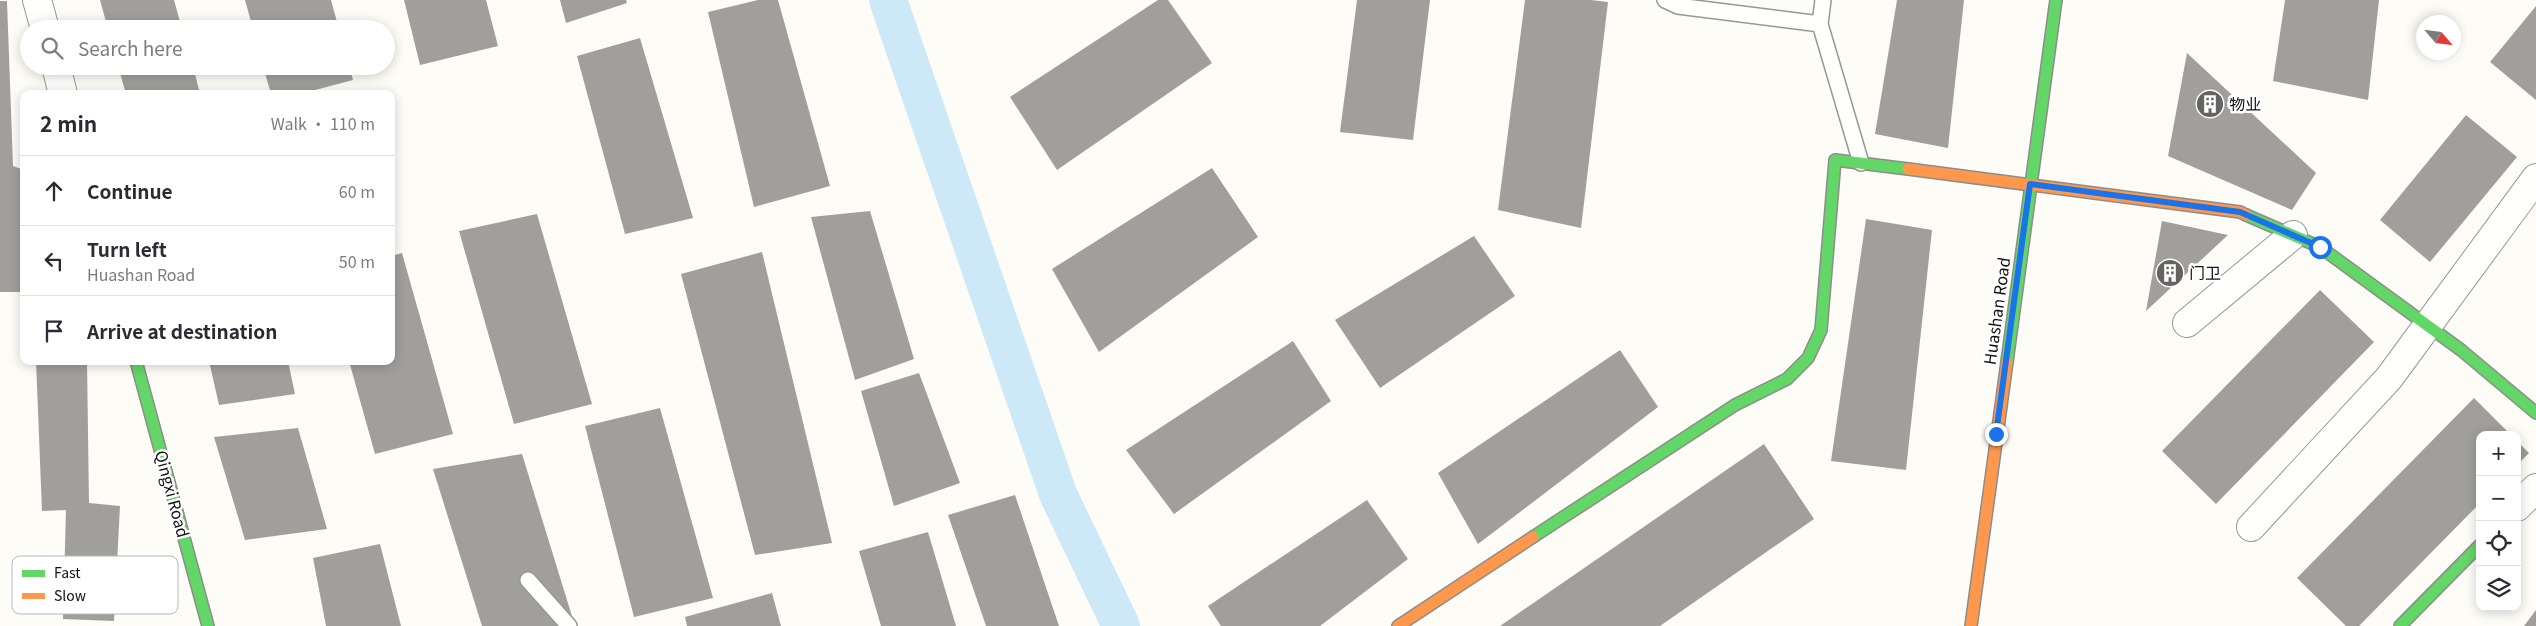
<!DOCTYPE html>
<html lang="en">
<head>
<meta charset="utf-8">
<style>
	body { margin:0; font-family:Georgia,"Noto Sans SC",serif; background:#f7f7f7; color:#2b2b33 }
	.controls { position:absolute; right:15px; bottom:15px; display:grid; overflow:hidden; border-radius:10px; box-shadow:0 2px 12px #0003 }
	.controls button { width:45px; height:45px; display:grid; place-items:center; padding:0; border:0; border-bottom:1px solid #e1e1e2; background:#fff; color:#2b2b33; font:25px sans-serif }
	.compass { position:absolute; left:2416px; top:15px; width:45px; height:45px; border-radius:50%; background:#fff; box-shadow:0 2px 12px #0003; rotate:118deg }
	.stop { position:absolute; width:15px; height:15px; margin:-11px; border:4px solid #1a73e8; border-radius:50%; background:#fff }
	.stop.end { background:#1a73e8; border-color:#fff; box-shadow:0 1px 5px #0008 }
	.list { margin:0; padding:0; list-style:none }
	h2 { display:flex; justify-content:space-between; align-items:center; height:65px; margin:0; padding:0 20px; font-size:21px }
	h2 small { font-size:16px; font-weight:400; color:#7c7c81 }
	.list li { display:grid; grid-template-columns:32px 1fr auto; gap:15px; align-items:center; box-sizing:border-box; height:70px; padding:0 20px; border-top:1px solid #e1e1e2 }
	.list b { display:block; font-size:19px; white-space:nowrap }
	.list p { margin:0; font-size:16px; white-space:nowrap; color:#7c7c81 }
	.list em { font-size:16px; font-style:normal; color:#7c7c81 }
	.icon { flex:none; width:28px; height:28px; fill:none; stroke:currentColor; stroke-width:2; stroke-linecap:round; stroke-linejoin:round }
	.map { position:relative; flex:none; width:2536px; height:626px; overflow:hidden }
	.search { position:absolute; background:#fff; box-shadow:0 2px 12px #0003; left:20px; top:20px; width:375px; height:55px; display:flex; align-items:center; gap:12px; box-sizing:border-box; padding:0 18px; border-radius:28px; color:#7c7c81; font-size:19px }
	.panel { position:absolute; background:#fff; box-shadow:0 2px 12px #0003; left:20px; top:90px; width:375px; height:275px; border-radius:10px }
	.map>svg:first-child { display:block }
</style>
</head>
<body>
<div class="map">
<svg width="2536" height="626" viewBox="0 0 2536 626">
	<rect width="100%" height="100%" fill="#fdfcf7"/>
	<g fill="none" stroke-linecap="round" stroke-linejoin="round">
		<path stroke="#cde8f7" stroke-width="38" d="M888,0L1058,494L1121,626"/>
	</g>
	<path fill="#a19f9c" d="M100,0H174L182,29H108Z
		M245,0H331L339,29H253Z
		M404,0H486L498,46L420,65Z
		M560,0H626L627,3L566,23Z
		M758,0H778L830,186L754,207L708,12Z
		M1158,0H1168L1212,63L1057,170L1010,97Z
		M1357,0H1430L1413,140L1340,132Z
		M1525,0H1591L1608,2L1581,228L1498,210Z
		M1897,0H1964L1948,148L1875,134Z
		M2285,0H2379L2368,100L2273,81Z
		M0,1H7L13,166L24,170V292H0Z
		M2536,6V100L2490,62Z
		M640,38L693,218L625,234L577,56Z
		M2187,53L2316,173L2292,210L2168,156Z
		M118,66H193L200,94H126Z
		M263,66H349L353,80L300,94H271Z
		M2466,115L2517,157L2430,262L2380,220Z
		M1212,168L1258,237L1099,352L1052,269Z
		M870,211L914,359L855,380L811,217Z
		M537,214L592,404L514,424L459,231Z
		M1866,219L1932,230L1906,470L1831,461Z
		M2162,221L2228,235L2146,311Z
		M1474,236L1515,296L1380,388L1335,320Z
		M762,252L832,543L755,555L681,274Z
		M402,253L453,434L375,454L349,361H391V256Z
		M2320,290L2374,342L2216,504L2162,451Z
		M1293,341L1331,401L1174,514L1126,450Z
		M1620,350L1658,407L1478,544L1438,473Z
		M36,361H87L89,503L120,506L114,621L63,619L66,510L42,511Z
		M209,361H288L295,394L219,405Z
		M919,373L960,483L894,506L861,391Z
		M2474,398L2511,435H2480V503L2359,626H2346L2297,578Z
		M660,408L713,598L634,617L585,426Z
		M298,428L327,529L245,540L214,437Z
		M2517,441L2529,453L2517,465Z
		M1764,444L1814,519L1660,626H1500Z
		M522,454L575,626H482L433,469Z
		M1015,495L1059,626H986L948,515Z
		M1367,500L1408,559L1320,626H1221L1208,606Z
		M928,532L956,626H881L859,551Z
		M380,544L401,626H326L313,558Z
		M772,593L781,626H687L685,617Z
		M2536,610V626H2524Z"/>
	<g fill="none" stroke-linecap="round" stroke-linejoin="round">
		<defs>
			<path id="lane" d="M1665,0L1678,6L1820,24
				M1823,0L1820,24L1861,163
				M528,580L569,626"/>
			<path id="street" d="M37,0L45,29
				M56,66L63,94
				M2187,323L2293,235
				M2517,507L2536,488
				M2251,527L2389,378L2536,178"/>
			<path id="fast" d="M2246,215L2320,247L2461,350L2536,413
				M136,361L208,626
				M2007,362L2056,0
				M1533,537L1735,405L1787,379L1808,358L1821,330L1835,160L1908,169
				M2400,626L2480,545"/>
			<path id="slow" d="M1908,169L2240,212L2246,215
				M1398,626L1533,537
				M1971,626L2007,362"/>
		</defs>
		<use href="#lane" stroke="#979795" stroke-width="18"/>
		<use href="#street" stroke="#979795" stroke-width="30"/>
		<use href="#fast" stroke="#8e8d8b" stroke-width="14"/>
		<use href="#slow" stroke="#8e8d8b" stroke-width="14"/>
		<use href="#lane" stroke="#fffffe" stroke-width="15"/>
		<use href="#street" stroke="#fffffe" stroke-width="28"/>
		<use href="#fast" stroke="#63d668" stroke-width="11"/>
		<use href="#slow" stroke="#ff974d" stroke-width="11"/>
	</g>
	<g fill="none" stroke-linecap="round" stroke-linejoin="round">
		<path stroke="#1a73e8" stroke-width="6" d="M1996,434L2030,184L2240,212L2320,247"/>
	</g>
	<defs>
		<symbol id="building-disc" viewBox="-11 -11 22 22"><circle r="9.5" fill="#646362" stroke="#fff"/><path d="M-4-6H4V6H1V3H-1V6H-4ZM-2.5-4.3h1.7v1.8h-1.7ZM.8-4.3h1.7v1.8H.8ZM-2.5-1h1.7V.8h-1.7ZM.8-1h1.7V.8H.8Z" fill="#fff"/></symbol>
	</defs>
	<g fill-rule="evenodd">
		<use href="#building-disc" x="2194" y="88" width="32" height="32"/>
		<use href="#building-disc" x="2154" y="257" width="32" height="32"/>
	</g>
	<g text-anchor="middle" stroke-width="5" stroke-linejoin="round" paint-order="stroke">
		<g font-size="16" fill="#111" stroke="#fff" text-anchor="start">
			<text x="2229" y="110">物业</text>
			<text x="2189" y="279">门卫</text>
		</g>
		<g font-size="16" fill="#111" stroke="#fff">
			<text transform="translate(1997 311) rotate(-82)" y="6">Huashan Road</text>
			<text transform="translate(172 494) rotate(75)" y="6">Qingxi Road</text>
		</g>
	</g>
	<rect x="12" y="556" width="166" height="58" rx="8" fill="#fff" stroke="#b8b8b8" stroke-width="1"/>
	<rect x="22" y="570" width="23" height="7" fill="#63d668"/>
	<rect x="22" y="593" width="23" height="6" fill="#ff974d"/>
	<g font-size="14" fill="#111">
		<text x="54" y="578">Fast</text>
		<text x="54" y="601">Slow</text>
	</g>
</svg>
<div class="controls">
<button>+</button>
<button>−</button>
<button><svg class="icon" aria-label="locate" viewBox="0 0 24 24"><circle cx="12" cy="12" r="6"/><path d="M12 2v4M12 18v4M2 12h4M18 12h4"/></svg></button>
<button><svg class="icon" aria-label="layers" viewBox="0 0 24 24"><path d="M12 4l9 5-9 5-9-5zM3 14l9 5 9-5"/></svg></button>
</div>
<svg class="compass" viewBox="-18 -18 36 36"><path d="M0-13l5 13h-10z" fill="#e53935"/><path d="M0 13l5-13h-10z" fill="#7c7c81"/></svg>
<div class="stop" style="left:2320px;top:247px"></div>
<div class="stop end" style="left:1996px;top:434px"></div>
<div class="search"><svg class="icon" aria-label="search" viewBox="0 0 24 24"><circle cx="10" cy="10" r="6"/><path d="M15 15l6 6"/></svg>Search here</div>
<section class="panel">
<h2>2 min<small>Walk · 110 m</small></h2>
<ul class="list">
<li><svg class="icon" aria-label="ahead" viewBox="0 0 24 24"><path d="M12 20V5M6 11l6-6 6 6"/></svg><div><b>Continue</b></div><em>60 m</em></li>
<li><svg class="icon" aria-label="left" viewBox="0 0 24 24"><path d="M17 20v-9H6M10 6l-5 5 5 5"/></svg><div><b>Turn left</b><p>Huashan Road</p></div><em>50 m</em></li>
<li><svg class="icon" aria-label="arrive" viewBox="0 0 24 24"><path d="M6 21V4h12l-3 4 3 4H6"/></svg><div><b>Arrive at destination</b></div></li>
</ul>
</section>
</div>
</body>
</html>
